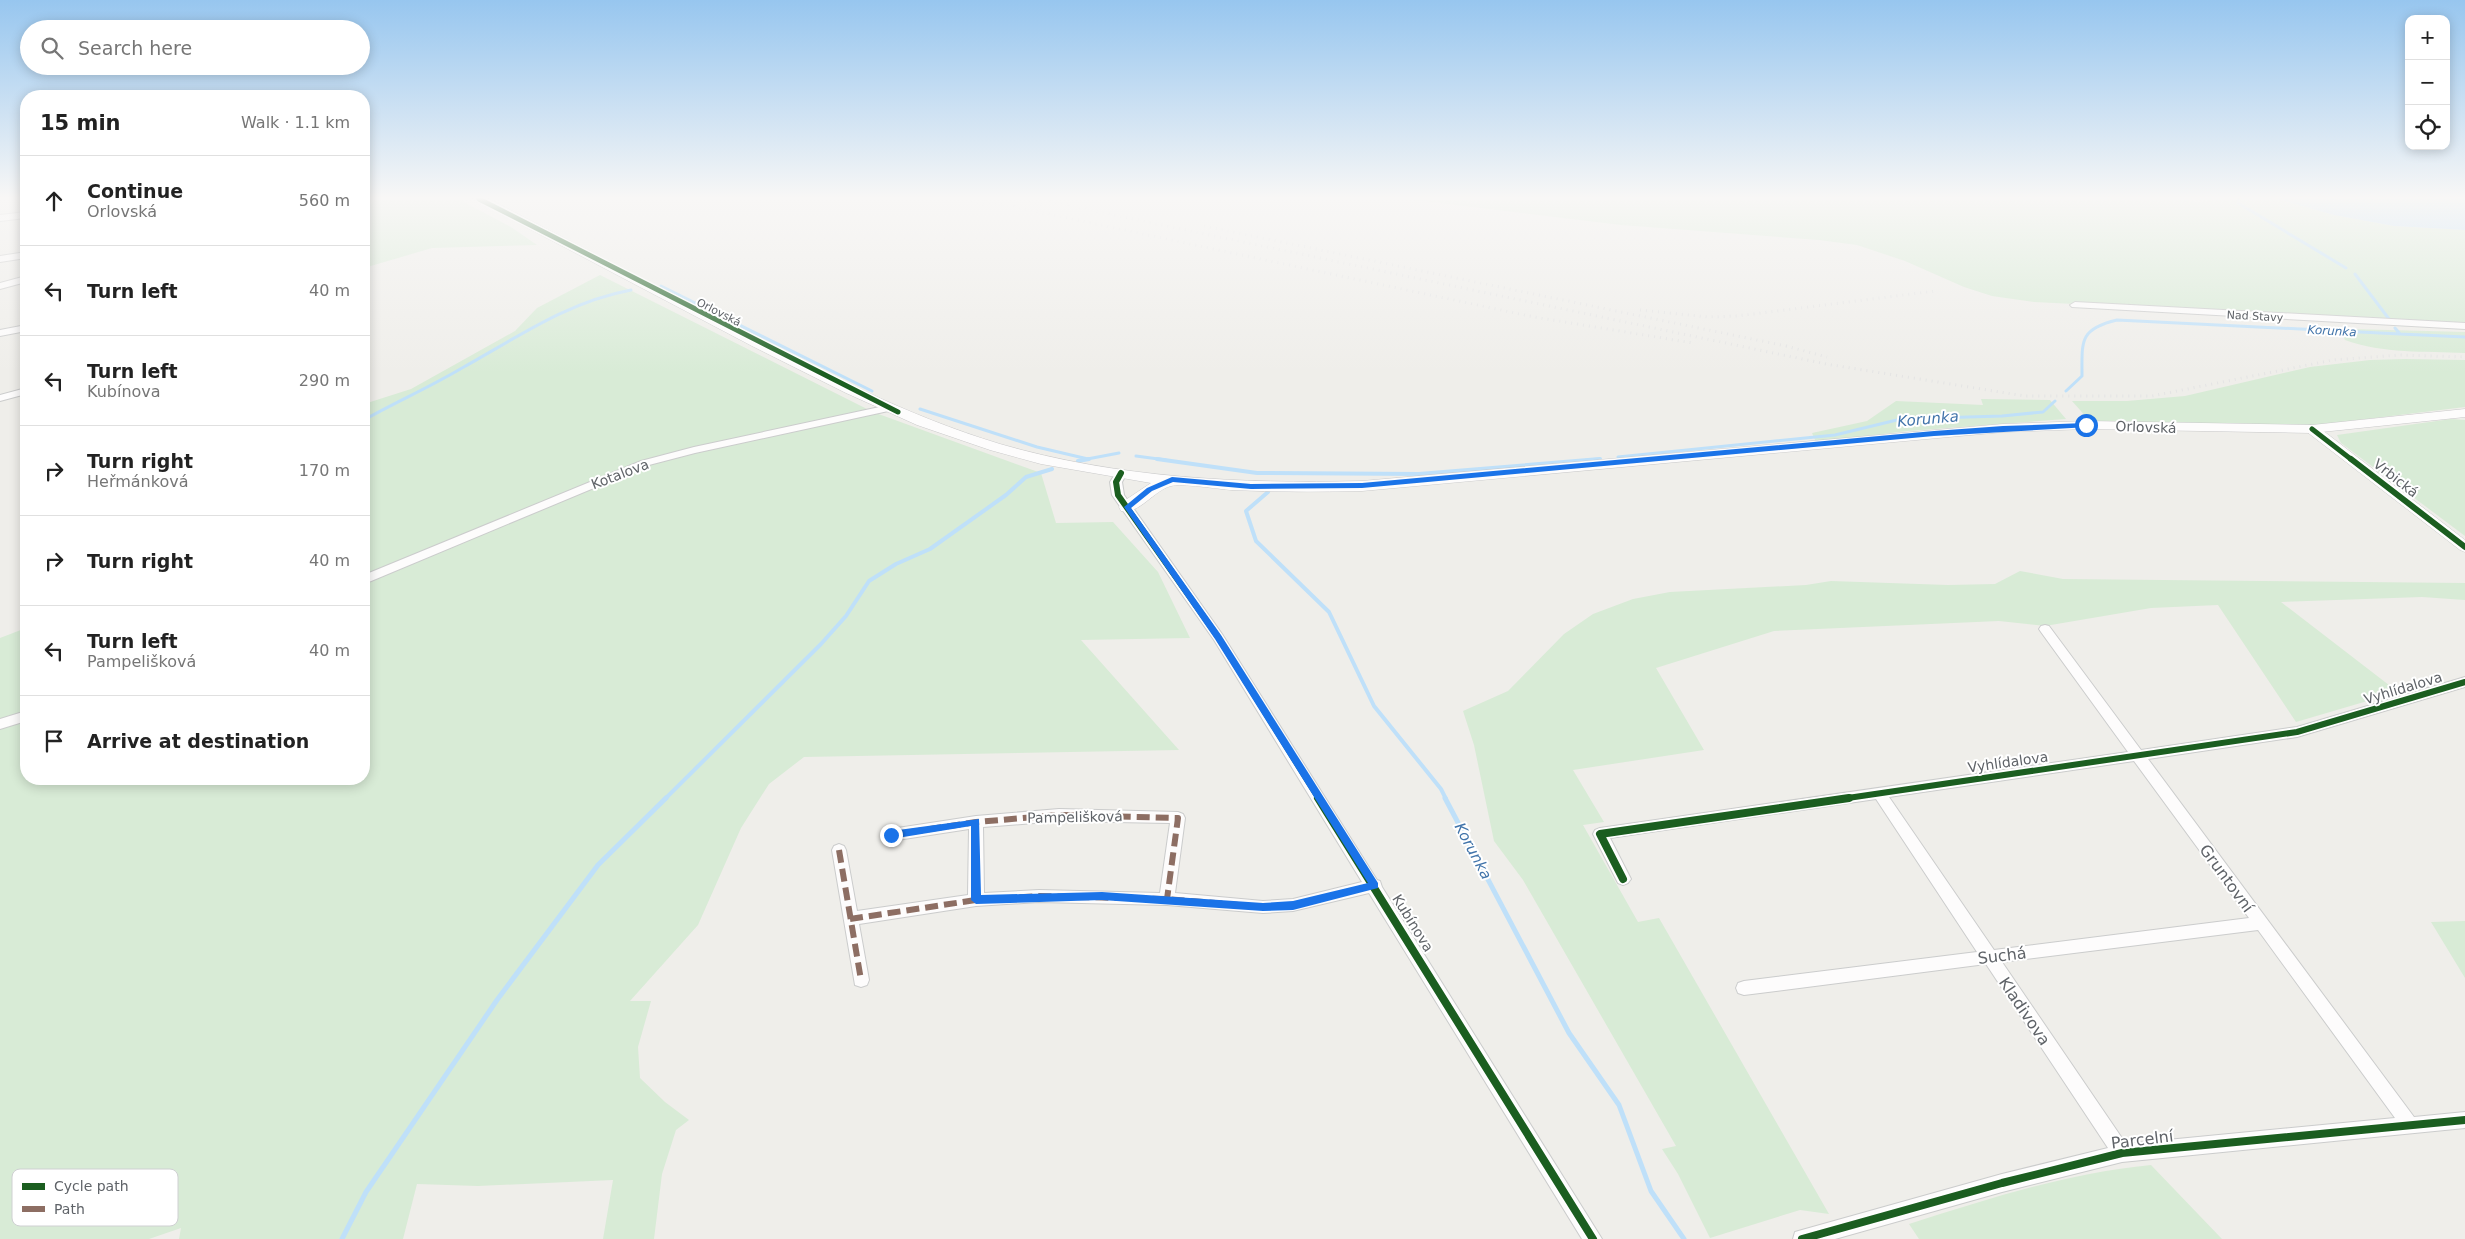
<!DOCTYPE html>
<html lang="en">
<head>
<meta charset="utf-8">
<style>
	body { margin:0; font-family:"DejaVu Sans",sans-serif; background:#f2f2f2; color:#222 }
	.controls { position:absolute; right:15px; top:15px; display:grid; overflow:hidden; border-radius:10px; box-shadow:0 2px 12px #0003 }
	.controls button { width:45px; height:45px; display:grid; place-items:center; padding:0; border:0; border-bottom:1px solid #e0e0e0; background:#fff; color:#222; font:25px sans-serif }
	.stop { position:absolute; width:15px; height:15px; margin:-11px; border:4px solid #1a73e8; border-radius:50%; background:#fff }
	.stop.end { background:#1a73e8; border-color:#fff; box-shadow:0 1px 5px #0008 }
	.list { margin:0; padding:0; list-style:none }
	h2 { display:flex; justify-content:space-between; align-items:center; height:65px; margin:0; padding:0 20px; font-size:21px }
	h2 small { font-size:16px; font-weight:400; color:#767676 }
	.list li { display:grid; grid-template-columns:32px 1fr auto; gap:15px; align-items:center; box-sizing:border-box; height:90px; padding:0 20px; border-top:1px solid #e0e0e0 }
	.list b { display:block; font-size:19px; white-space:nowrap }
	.list p { margin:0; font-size:16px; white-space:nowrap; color:#767676 }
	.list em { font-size:16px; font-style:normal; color:#767676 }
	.icon { flex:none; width:28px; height:28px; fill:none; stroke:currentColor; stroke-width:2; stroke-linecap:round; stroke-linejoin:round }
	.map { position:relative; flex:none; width:2465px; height:1239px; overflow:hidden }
	.search { position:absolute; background:#fff; box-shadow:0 2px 12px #0003; left:20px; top:20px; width:350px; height:55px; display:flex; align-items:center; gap:12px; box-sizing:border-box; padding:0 18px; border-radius:28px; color:#767676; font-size:19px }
	.panel { position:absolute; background:#fff; box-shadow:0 2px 12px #0003; left:20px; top:90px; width:350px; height:695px; border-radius:20px }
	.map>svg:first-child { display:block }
</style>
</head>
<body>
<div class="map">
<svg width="2465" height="1239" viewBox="0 0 2465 1239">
	<rect width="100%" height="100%" fill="#efeeea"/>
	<path fill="#d8ebd6" d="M364,199H458L511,227L537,245L432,248L364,268Z
		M1407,199H2184L2195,202L2227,199H2277L2334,215L2394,226L2465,230V323L2034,302L1992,296L1964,287L1905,261L1857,245L1819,240L1621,225Z
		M600,275L873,412L1041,473L1056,523L1113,522L1158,572L1190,638L1081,640L1179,750L804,757L769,784L741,828L698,925L630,1001H651L638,1047L640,1078L665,1102L689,1120L676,1130L662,1174L654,1239H603L613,1180L478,1186L417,1184L403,1239H179L181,1228L149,1239H0V638L26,628V779H364V404L411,389L515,331L537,308Z
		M2350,329L2465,332V353C2424,351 2384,354 2345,340L2343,336Z
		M2405,359L2465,360V407L2309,426L2098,421L2088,419L2072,401H2127L2185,396L2310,367L2370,360Z
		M1981,399L2050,400L2066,419L1908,431L1816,442L1812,433L1867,421L1896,401L1983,405Z
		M2451,419L2465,420V536L2341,443L2337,435Z
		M2020,571L2063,579L2465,583V600L2422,597L2281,602L2398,692L2296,722L2218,605L2151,608L2045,626L1999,621L1774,631L1656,668L1704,750L1573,770L1604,822L1583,825L1638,922L1659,918L1829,1214L1800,1210L1710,1238L1678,1174L1662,1149L1676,1146L1523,880L1494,841L1474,745L1463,711L1508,691L1564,634L1593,614L1633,599L1670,592L1806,585L1831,581L1948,585L1995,584Z
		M2465,921V978L2431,922Z
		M2151,1165L2222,1239H1919L1909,1224C1988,1199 2067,1173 2151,1165Z"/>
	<path fill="#bfe0f9" d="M2277,199H2465V230L2394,226L2334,215Z"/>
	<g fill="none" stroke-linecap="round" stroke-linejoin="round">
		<path stroke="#bfe0f9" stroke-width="3" d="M2239,199L2238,203L2346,268
			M2355,274L2389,319
			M661,286L872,391
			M2400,334L2465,337
			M2066,391L2082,376C2082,341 2079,329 2117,320L2400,334L2395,328
			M920,409L1037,447L1088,459
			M364,420C396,402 430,387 462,368C518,337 567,302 631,290
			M1136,456L1166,460
			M1618,457L1835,435L1901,419L2002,416L2043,412L2055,401
			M1082,460L1119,453
			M1586,460L1600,459"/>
		<path stroke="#bfe0f9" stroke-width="4" d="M1157,459L1257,473L1419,474L1600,459
			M1078,461L1089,459
			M1268,492L1246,511L1256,541L1329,612L1374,706L1441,789L1446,799
			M665,799L821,644L846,616L869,581L896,564L930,549L1006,495L1026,477L1052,469"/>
		<path stroke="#bfe0f9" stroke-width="5" d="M1445,798L1569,1033L1619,1105L1651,1191L1684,1239
			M342,1239L366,1192L497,1000L598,865L666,798"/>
		<defs>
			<path id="minor" d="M26,212V218L0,221V215Z
				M26,252V258L0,262V256Z
				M26,276V282L0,289V283Z
				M2075,302L2465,323V329L2072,307L2070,305Z
				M26,325V331L0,336V330Z
				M26,388V394L0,401V395Z
				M889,405L894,408L893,410L695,453L649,465L364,584V575L641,461L694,447Z
				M1121,470L1127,473L1122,482L1124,495L1222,634L1377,880L1380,881L1382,887L1602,1239H1582L1369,893L1293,911L1263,913L1167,905L1039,902L976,906L859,924L869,980L867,985L861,987L855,985L832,850L834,846L839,844L844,846L846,850L857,911L968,895L969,829L891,841L886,839L884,835L886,831L891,829L976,816L1059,809L1178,812L1183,814L1185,818L1175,893L1263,901L1293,899L1362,882L1214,640L1112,495L1110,482L1117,471ZM1059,821L1170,823L1160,893L1039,890L984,893L983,827Z
				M2045,625L2049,626L2141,750L2297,727L2465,677V687L2297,737L2148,759L2414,1117L2465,1112V1128L2122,1162L2002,1192L1835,1239H1793L1795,1232L1802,1230L2002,1174L2108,1148L1986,964L1744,995L1738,993L1736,988L1738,983L1744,981L1977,952L1876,799L1610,838L1631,879L1628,883L1623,885L1618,883L1593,834L1595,830L1600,828L2128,752L2041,632L2039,629L2041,626ZM2134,761L2249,918L1994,950L1889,797ZM2258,930L2395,1118L2126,1144L2002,962Z
				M26,711V721L0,729V719Z"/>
			<path id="tertiary" d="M2312,425L2317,426L2465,540V552L2460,550L2307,432L2306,429L2307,426Z"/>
			<path id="secondary" d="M473,199H489C571,242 653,284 735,326C821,371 907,416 1000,444C1118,478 1240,484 1362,481L2003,424L2087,421L2312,425L2465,409V417L2312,433L2087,429L2003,432L1362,491C1319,492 1275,492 1232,490C1218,489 1181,483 1171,486C1154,490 1139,515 1121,511L1119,507L1121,503L1151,483L1041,464L990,450L917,425L846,393L752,346Z"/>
		</defs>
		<use href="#minor" stroke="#cbcccc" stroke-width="2"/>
		<use href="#tertiary" stroke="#cbcccc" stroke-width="1"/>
		<use href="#secondary" stroke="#cacacb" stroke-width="1"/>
		<use href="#minor" fill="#fdfcfc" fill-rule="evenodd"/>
		<use href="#tertiary" fill="#fdfcfc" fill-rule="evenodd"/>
		<use href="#secondary" fill="#fdfcfc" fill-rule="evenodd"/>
		<path stroke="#e4e4e4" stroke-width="3" stroke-dasharray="1 5" stroke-linecap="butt" d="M959,199L986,205
			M978,199L1534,317L1693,343
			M1017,199L1045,205
			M1038,199L1826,364L2025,396H2152L2333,360L2400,355L2465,357
			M1204,226L1791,347
			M1640,310L1708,317L1737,316L1935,291
			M1786,346L1827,357"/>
		<path stroke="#8d6e63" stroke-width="6" stroke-dasharray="13 6" stroke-linecap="butt" d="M976,822V900
			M891,835L976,822L1059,815L1178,818L1167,899
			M839,850L861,980
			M850,919L976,900L1039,896L1167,899L1263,907L1293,905L1375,885"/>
		<defs>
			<path id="cycleway-far2" d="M479,199L898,412
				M2312,429L2352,460"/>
			<path id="cycleway-far1" d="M2351,459L2465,547
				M1121,473L1116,482L1118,495L1218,637L1319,799
				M1841,799L2297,732L2465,682"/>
			<path id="cycleway" d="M1318,798L1593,1239
				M1623,879L1600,834L1849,798
				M1802,1239L2002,1183L2122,1153L2465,1120"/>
		</defs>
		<use href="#cycleway-far2" stroke="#fff" stroke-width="8"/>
		<use href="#cycleway-far1" stroke="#fff" stroke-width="9"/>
		<use href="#cycleway" stroke="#fff" stroke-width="11"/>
		<use href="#cycleway-far2" stroke="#1b5e20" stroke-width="5"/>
		<use href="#cycleway-far1" stroke="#1b5e20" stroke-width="6"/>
		<use href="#cycleway" stroke="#1b5e20" stroke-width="8"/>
	</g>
	<linearGradient id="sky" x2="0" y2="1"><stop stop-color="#97c6ef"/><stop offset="0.53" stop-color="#f8f7f6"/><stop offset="1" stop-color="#f8f7f6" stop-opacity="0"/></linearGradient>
	<rect width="2465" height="373" fill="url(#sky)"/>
	<path fill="#1a73e8" d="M2086,423L2089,427L1934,436L1362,488L1251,489L1173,482L1152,491L1131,508L1221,635L1378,883V888L1293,910L1263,911L1102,900L976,904L971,900V826L891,839L887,835L891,831L979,819L981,895L1102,892L1263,903L1293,901L1368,883L1215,639L1124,507L1147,488L1172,477L1251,484L1362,483L1934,431L2003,426Z"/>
	<g text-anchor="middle" stroke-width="4" stroke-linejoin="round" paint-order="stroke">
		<g font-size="11" fill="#5f6368" stroke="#fff">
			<text transform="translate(719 312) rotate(27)" y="4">Orlovská</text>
			<text transform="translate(2255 316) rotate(3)" y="4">Nad Stavy</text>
		</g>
		<g font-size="12" font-style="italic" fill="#4174aa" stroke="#fff">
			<text transform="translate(2332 331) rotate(3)" y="4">Korunka</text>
		</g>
		<g font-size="14" fill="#5f6368" stroke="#fff">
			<text transform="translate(2146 427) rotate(2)" y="5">Orlovská</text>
			<text transform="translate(620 474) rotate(-21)" y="5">Kotalova</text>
			<text transform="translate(2396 478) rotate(38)" y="5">Vrbická</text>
			<text transform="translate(2403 688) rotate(-17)" y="5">Vyhlídalova</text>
			<text transform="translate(2008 762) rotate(-8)" y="5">Vyhlídalova</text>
			<text transform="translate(1075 817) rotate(-1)" y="5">Pampelišková</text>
			<text transform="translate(1413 923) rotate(58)" y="5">Kubínova</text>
		</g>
		<g font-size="15" font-style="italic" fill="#4174aa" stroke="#fff">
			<text transform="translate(1928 419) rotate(-5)" y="5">Korunka</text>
			<text transform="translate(1473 851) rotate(62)" y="5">Korunka</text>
		</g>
		<g font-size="16" fill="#5f6368" stroke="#fff">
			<text transform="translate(2227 878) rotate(54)" y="6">Gruntovní</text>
			<text transform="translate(2002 955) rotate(-7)" y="6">Suchá</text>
			<text transform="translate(2025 1011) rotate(56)" y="6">Kladivova</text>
			<text transform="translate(2142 1139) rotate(-7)" y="6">Parcelní</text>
		</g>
	</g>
	<rect x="12" y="1169" width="166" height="57" rx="8" fill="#fff" stroke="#cfd0d2" stroke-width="1"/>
	<rect x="22" y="1183" width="23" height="7" fill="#1b5e20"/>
	<rect x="22" y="1206" width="23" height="6" fill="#8d6e63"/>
	<g font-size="14" fill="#5f6368">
		<text x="54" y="1191">Cycle path</text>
		<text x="54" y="1214">Path</text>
	</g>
</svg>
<div class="controls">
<button>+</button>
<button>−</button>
<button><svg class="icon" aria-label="locate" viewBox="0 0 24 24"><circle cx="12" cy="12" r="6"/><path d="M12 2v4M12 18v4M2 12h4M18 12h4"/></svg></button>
</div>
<div class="stop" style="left:2086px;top:425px"></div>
<div class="stop end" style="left:891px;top:835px"></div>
<div class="search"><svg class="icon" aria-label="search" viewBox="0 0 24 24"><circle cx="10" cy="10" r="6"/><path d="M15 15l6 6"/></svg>Search here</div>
<section class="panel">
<h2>15 min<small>Walk · 1.1 km</small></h2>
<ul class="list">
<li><svg class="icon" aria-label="ahead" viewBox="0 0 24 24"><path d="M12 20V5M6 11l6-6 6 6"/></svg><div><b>Continue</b><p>Orlovská</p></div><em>560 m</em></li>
<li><svg class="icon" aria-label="left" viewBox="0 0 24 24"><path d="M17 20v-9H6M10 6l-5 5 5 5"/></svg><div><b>Turn left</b></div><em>40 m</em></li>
<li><svg class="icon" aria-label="left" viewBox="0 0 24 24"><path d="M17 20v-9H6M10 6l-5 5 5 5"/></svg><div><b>Turn left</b><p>Kubínova</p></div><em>290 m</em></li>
<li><svg class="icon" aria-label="right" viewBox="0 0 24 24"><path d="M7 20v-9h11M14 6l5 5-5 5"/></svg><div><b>Turn right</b><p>Heřmánková</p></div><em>170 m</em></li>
<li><svg class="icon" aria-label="right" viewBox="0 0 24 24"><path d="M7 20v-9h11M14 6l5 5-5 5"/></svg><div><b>Turn right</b></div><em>40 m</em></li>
<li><svg class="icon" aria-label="left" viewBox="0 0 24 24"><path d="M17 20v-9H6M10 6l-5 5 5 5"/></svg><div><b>Turn left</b><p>Pampelišková</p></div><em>40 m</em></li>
<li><svg class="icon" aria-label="arrive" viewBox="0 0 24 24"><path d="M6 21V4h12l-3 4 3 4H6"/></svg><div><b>Arrive at destination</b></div></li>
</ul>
</section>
</div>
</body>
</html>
